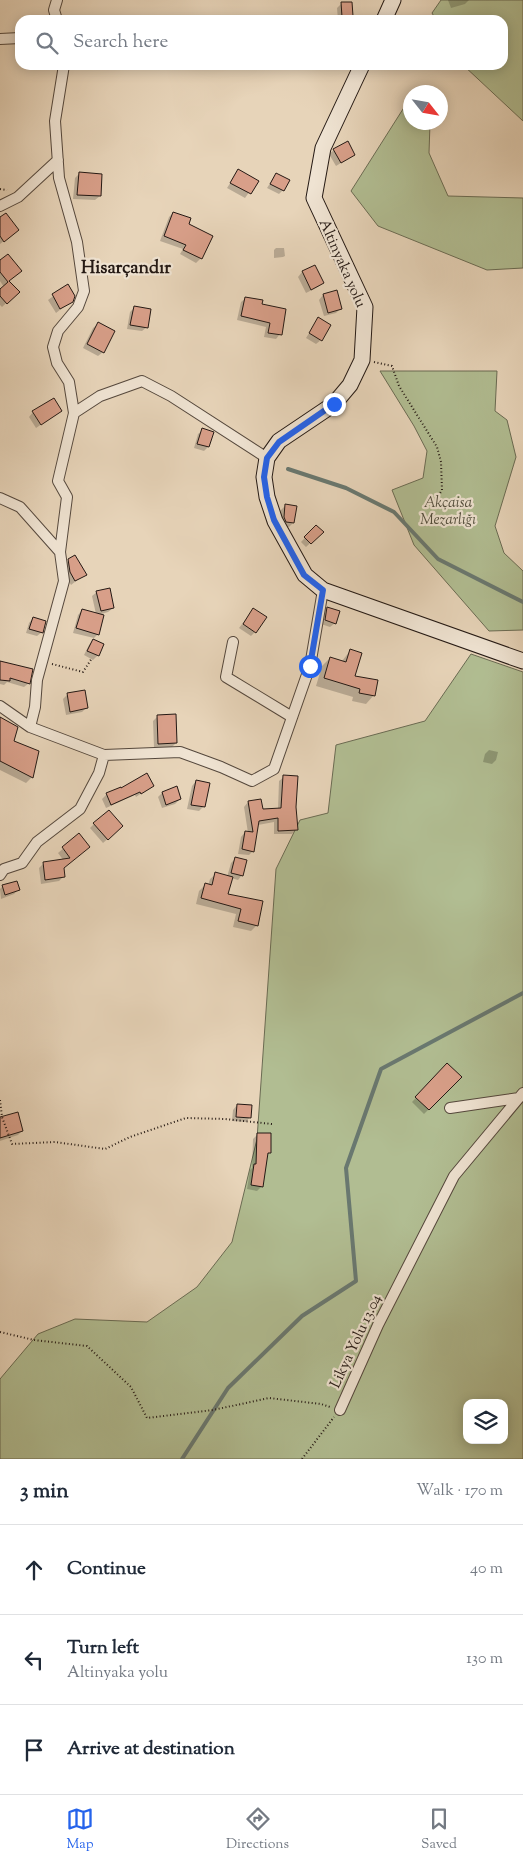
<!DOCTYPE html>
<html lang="en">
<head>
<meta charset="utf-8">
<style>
	body { margin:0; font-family:"Sorts Mill Goudy",serif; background:#f6f6f7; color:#1f2937 }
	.controls { position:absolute; right:15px; bottom:15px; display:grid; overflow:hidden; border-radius:10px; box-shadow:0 2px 12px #0003 }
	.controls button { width:45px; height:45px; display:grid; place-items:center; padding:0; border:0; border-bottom:1px solid #e0e1e3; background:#fff; color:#1f2937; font:25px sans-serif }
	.compass { position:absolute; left:403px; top:85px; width:45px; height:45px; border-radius:50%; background:#fff; box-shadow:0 2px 12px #0003; rotate:121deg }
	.stop { position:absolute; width:15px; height:15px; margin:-11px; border:4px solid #2563eb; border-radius:50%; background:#fff }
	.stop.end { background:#2563eb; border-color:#fff; box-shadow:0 1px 5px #0008 }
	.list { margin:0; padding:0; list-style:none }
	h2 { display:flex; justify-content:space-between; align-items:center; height:65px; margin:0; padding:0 20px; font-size:21px }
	h2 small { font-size:16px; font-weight:400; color:#747a83 }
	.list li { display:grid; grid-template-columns:32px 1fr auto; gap:15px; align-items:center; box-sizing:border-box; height:90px; padding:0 20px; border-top:1px solid #e0e1e3 }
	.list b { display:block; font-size:19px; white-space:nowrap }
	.list p { margin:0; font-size:16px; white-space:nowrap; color:#747a83 }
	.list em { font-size:16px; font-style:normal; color:#747a83 }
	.icon { flex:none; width:28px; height:28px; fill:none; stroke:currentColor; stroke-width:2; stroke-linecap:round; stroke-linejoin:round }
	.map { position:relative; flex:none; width:523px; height:1459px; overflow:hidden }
	.search { position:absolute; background:#fff; box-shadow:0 2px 12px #0003; left:15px; right:15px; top:15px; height:55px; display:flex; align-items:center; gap:12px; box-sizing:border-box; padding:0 18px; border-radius:15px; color:#747a83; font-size:19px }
	.sheet { height:335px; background:#fff }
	nav { display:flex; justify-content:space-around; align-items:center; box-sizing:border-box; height:70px; border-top:1px solid #e0e1e3; background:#fff; font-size:14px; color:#747a83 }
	nav a { display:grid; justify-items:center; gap:2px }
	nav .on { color:#2563eb }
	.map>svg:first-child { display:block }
</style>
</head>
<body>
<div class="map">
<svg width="523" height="1459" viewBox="0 0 523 1459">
	<rect width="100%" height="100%" fill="#e7d4b9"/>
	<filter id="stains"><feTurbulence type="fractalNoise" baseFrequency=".004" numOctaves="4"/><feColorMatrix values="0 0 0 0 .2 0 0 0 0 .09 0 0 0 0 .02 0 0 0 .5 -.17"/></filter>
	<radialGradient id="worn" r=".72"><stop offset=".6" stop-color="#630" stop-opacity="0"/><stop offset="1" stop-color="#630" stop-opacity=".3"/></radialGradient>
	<path fill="#b1bd92" stroke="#6a6b53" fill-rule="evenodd" d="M441,0H523V121L463,65H503V20H436L432,13Z
		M410,98V122L430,123L429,153L448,196L523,198V268L487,270L378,226L351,191Z
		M380,371H497L495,411L507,420L516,457L495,526L504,553L523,571V630L489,631L414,545L392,490L423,478L427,451L414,426Z
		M471,654L523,672V1459H0V1379L38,1334L75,1319L147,1322L197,1287L232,1242L257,1139L276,869L300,820L328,813L336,745L425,721ZM467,1403H504V1440H467Z"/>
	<path fill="#0003" d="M448,0H469L465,4L451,8Z
		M342,3L352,16L348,20H338L337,8Z
		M334,150L354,155L336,166L329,154Z
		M238,171L257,181L245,198L227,188Z
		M79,174L100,196L95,200L73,199L75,178Z
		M276,174L283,190L279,194L267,188Z
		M173,213L187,224L201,258L196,263L180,254L183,249L160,241L169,217Z
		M0,219L13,234L0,244Z
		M276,248H284L285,256L283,257L274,258V250Z
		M0,262L8,281L18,292L2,307L0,305V291L4,287L0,281Z
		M315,266L323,283L318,287L306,293L298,277L302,272Z
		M67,286L71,301L56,313L48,300Z
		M323,295L340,309L336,313L324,316L319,300Z
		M246,298L260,305L280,334L276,339L264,337L266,327L237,320L241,302Z
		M134,308L147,327L142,331L127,329L130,312Z
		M318,319L321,340L316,344L306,338Z
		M98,324L103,352L98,356L83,348L93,328Z
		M61,411L36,428L29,417L33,412Z
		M203,430L208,447L204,451L194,448L198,434Z
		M285,506L293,523L289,527L282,526L279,521L281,510Z
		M316,526L322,532L306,547L301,542Z
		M69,560L85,574L71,585L66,576L64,565Z
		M97,592L113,608L108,612L98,615V634L94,638L73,633L78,615L82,610L96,614L92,596Z
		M327,608L335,623L330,627L321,624L323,612Z
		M253,610L255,632L251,636L239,628Z
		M33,618L42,632L37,636L26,633L29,623Z
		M93,640L98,655L93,660L84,655L89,645Z
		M350,651L354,677L374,695L366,704L352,701L353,697L316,686L322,666L330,658L342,661Z
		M0,662L32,669L29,683L24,687L7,682L4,685L0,684Z
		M67,695L87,707L82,712L66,715L63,699Z
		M158,716L176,743L172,747L154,748L153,721Z
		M0,718L16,727L12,741L32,777L26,783L0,770Z
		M489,750L498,752L496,760L492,764L483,762L485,754Z
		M284,777L295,807L296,829L292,834H274V822L258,825L253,851L249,855L238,854L241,837L245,832L248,833L244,807L248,802L262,810L278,809L279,781Z
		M196,781L203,807L199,811L187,809L192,786Z
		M152,786L136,797L135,795L106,808L102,799L107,794L120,788Z
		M162,793L180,799L175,804L162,808L158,797Z
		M94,824L117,831L103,843L90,828Z
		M79,835L88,847L63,868L64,876L59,881L41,884L39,868L43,864L64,861L58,853Z
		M235,859L242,875L238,880L231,878L227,894L257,925L251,931L233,927L236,914L196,904L199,891L205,885L208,886L210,879L216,874L227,877L231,863Z
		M3,886L18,890L14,894L1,899L0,889Z
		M447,1065L461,1077L424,1114L412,1102Z
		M237,1105L250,1117L246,1122L232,1121L233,1110Z
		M0,1119L22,1131L18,1135L0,1141Z
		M257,1135L269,1153L267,1155L262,1186L257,1191L247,1189L250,1170L252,1168L253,1139Z"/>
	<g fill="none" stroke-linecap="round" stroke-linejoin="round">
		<path stroke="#697870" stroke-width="4" d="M288,469L346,488L394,512L438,559L523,602
			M182,1459L228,1388L302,1316L356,1281L346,1168L381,1069L523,993"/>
	</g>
	<path fill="#d89f89" stroke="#241914" d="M341,2H352L353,16L342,17Z
		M348,141L355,155L341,163L333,149Z
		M238,169L259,181L251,194L230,183Z
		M79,172L102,174L101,196L77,195Z
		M276,173L290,180L284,191L270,184Z
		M173,212L191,218L189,224L213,236L202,259L183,250L186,245L164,236Z
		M6,213L19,230L4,242L0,236V217Z
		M8,254L22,271L9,281L20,292L7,304L0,296V289L8,282L0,272V260Z
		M315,265L324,283L311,290L302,271Z
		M68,284L75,296L73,302L60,309L52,294Z
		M337,290L342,309L328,313L323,294Z
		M245,297L263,300L262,304L286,309L282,335L268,333L270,323L241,316Z
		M134,306L151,309L148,328L130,325Z
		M318,317L331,325L322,341L309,333Z
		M98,322L115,331L104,353L87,344Z
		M54,398L62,411L41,425L32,411Z
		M202,428L214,432L209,447L197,444Z
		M285,504L297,506L294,523L286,522L284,517Z
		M316,525L324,532L311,544L304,537Z
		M75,555L87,575L75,581L70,572L68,559Z
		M110,588L114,608L101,611L96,591Z
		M327,607L340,611L336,624L325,620Z
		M253,608L267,617L256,633L243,624Z
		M82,609L104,615L99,635L76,628Z
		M33,617L46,621L43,633L29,629Z
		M93,639L104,644L99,656L87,651Z
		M350,649L362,653L355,676L378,680L375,696L359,693L360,689L324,678L330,657L346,662Z
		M0,661L33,669L30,684L10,678V681L0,680Z
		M85,690L88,708L70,712L67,693Z
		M176,714L177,743L158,744L157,715Z
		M0,717L18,727L14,741L39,751L33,778L0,761Z
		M147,773L154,786L141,794L140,792L111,805L106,793L121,787V788Z
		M283,775L298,776L296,807L298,830L278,831V818L259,821L254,852L242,849L245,831L253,832L248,801L261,799L263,809L281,808Z
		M196,780L210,783L205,807L191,805Z
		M177,786L181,799L166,805L162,792Z
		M109,810L123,826L108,840L93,823Z
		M79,833L90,847L64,868L65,877L45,880L43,862L70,858L62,847Z
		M235,857L247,860L243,876L231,873Z
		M215,872L233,877L228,894L263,901L258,926L238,921L241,909L201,898L205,883L212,885Z
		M17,881L20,890L5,895L2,885Z
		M447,1063L462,1077L429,1110L415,1097Z
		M237,1104L252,1105L251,1118L236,1117Z
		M18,1112L23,1131L0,1138V1117Z
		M257,1133H271V1153H268L263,1187L251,1185L254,1164H256Z"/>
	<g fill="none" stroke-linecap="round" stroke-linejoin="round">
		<defs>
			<path id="street" d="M57,0L54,10L57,20
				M0,39L20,38
				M0,206L18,197L58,160
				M74,413L100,396L142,381L171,396L267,458
				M0,498L20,507L60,552
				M233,642L226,677L292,717
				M0,706L30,727L104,755L180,752L221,767L252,781L274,769L310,666L323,590
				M30,727L35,707L37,680L64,581L60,552L67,497L58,481L74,413L69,382L57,363L53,347L58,331L78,307L84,291L77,242L59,178L55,121L64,65
				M0,875L4,869L22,863L37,842L80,809L99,773L104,755
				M450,1108L519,1098
				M340,1410L378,1325L454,1176L523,1093"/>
			<path id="secondary" d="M384,20L393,0
				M362,65L323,148L314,198L365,307L362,360L350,385L334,404L279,441L267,458L264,477L267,497L275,521L305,575L323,590L523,661"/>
		</defs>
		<use href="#street" stroke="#55483d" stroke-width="12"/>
		<use href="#secondary" stroke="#241914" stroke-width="17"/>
		<path stroke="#241914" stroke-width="2" stroke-dasharray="1 2.5" stroke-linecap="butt" d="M0,189L7,190
			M374,362L392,366L399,386L437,447L441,462L442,490L432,507
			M52,664L83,672L92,658
			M0,1100L2,1117L12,1144L55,1142L105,1149L130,1137L186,1118L225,1119L272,1124
			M0,1332L34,1340L87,1346L131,1387L147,1418L213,1410L269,1398L321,1404L330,1407
			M302,1459L334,1417"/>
		<use href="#street" stroke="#efe3d2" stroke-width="10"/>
		<use href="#secondary" stroke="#efe3d2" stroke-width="15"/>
	</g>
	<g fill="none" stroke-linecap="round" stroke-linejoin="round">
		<path stroke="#2563eb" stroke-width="6" d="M310,666L323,590L304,575L274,520L267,497L264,477L267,458L279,442L334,404"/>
	</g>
	<g text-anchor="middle" stroke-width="4.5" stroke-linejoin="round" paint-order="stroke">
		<g font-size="15" fill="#241914" stroke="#efe3d2">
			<text transform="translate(343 263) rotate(66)" y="5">Altinyaka yolu</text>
			<text transform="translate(355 1341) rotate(-65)" y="5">Likya Yolu 13.04</text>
		</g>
		<g font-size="15" font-style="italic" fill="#4e4a3a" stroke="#efe3d2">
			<text x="448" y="507">Akçaisa<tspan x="448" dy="17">Mezarlığı</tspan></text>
		</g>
		<g font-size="18" font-weight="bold" fill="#241914" stroke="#efe3d2">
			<text x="126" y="273">Hisarçandır</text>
		</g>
	</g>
	<rect width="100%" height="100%" filter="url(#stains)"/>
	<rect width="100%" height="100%" fill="url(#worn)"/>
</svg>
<div class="controls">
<button><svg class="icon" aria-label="layers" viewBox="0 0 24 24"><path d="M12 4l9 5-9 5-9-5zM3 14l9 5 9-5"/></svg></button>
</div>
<svg class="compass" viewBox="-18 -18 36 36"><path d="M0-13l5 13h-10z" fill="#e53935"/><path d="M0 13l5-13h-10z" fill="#747a83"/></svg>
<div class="stop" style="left:310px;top:666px"></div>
<div class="stop end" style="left:334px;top:404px"></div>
<div class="search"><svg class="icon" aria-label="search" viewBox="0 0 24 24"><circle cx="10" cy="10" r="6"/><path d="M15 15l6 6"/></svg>Search here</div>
</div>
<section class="sheet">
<h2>3 min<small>Walk · 170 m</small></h2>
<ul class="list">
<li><svg class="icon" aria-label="ahead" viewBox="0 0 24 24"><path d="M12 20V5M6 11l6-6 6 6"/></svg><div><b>Continue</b></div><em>40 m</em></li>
<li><svg class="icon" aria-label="left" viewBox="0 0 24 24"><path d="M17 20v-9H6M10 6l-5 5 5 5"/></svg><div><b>Turn left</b><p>Altinyaka yolu</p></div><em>130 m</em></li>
<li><svg class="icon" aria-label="arrive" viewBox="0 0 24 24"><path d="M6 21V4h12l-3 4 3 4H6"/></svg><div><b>Arrive at destination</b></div></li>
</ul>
</section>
<nav>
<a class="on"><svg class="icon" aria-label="map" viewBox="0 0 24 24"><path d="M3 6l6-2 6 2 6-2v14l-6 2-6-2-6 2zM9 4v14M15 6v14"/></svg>Map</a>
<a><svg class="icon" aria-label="directions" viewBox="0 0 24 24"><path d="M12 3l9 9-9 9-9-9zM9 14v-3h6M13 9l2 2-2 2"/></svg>Directions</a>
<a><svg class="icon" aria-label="saved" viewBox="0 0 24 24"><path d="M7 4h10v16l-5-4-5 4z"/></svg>Saved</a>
</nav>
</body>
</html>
